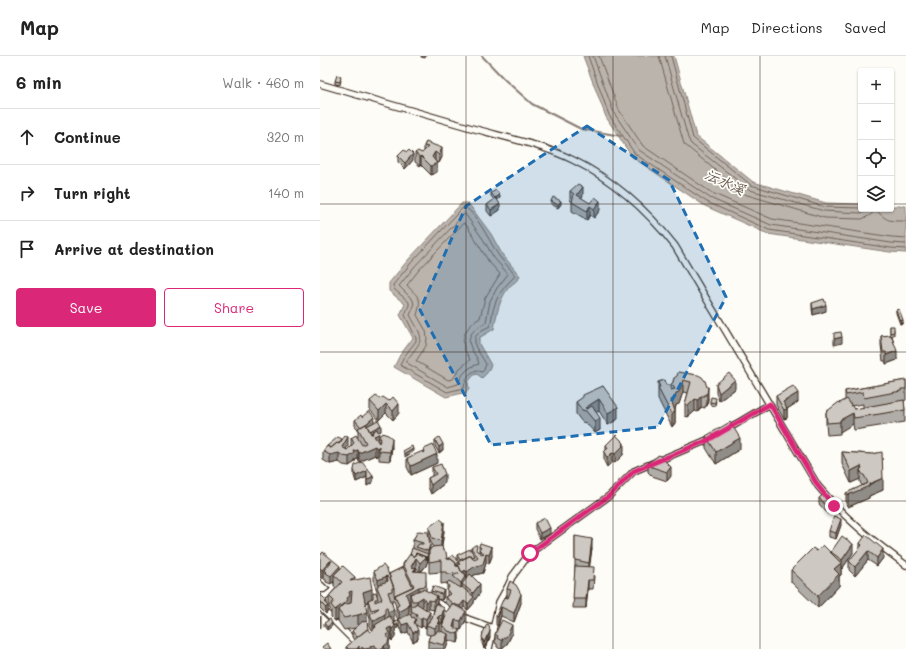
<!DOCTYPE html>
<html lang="en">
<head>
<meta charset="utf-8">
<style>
	body { margin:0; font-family:Mali,"LXGW WenKai TC",sans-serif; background:#f2f2f2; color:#222 }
	.controls { position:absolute; right:12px; top:12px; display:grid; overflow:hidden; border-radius:4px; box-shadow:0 1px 3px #0004 }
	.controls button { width:36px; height:36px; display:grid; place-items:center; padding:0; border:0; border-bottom:1px solid #e0e0e0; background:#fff; color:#222; font:20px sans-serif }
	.stop { position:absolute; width:12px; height:12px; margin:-9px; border:3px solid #db2777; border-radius:50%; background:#fff }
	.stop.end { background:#db2777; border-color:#fff; box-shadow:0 1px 4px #0008 }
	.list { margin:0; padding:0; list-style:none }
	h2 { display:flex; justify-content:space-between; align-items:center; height:52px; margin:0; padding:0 16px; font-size:17px }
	h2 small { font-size:13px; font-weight:400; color:#767676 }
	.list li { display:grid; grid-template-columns:26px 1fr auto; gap:12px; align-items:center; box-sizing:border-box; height:56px; padding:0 16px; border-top:1px solid #e0e0e0 }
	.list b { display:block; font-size:15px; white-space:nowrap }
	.list em { font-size:13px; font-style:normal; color:#767676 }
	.actions { display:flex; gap:8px; padding:12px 16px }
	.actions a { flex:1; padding:9px 0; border:1px solid #db2777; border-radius:4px; text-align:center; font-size:14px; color:#db2777 }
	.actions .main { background:#db2777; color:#fff }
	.icon { flex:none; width:22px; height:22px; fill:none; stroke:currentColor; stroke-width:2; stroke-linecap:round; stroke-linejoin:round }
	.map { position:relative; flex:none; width:586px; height:593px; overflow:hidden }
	header { display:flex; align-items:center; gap:24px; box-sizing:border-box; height:56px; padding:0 20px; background:#fff; border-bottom:1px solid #e0e0e0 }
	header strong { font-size:19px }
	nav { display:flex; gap:22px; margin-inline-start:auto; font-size:14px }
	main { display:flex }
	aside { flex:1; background:#fff }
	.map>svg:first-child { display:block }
</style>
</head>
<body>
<header>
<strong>Map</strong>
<nav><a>Map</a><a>Directions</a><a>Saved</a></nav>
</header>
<main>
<aside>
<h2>6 min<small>Walk · 460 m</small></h2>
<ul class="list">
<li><svg class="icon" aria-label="ahead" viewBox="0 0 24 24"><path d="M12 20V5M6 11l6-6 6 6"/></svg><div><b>Continue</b></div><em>320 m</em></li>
<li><svg class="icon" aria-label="right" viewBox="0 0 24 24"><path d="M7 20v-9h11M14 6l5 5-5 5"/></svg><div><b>Turn right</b></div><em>140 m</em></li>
<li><svg class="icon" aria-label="arrive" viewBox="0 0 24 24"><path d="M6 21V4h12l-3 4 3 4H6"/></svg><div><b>Arrive at destination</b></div></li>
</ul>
<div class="actions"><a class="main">Save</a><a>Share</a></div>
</aside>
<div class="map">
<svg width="586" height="593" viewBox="0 0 586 593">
	<rect width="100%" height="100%" fill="#fdfcf7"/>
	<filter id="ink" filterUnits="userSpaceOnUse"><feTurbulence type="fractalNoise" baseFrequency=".025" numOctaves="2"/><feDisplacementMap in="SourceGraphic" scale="8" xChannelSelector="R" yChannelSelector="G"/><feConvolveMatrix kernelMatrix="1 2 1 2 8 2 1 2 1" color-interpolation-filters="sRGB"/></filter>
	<g filter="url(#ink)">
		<path fill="#bbb4ad" stroke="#887d74" d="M263,0H354L376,80L433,126L506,147L541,148V153H571V150H586V197L570,196L448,178L385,150L312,101L286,61Z
			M142,147H148L151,151L171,178L182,198L200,220C198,225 193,227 189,231C179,244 177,257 174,273L159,282V288L171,309L167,317L162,322L157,318L154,319L148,326L149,333L147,336L126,341L74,311L80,299L93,282L80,259L85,248L69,235V227L88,204Z"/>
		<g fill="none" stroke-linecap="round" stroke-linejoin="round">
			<path stroke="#6e6157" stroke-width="1" d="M268,0L289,59L315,98L387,146L449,174L571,192L586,193
				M273,0L294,57L319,94L390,142L451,169L571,187L586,188
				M279,0L299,54L323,90L392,137L452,163L572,181L586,182
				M339,0L364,88L424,138L505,162L542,163L549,160L556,154C568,166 569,165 586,165
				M345,0L368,82L371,88L430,134L504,155L540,157L545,156L548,153
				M351,0L373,82L431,129L505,151L541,152
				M144,151C155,154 172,190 179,200C184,207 191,212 195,220C187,228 179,236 175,248C172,255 172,263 170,270L162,274L155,281V290L166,308L164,314L162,316L157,314C148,317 145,324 144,332L127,336L80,309L83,302L96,285V282L85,259L89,249V246L74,233L73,229L91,207Z
				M145,158L163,183L174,202L188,218L177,232L170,245L166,266C155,273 144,279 152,294C154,298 158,302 159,308C148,311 142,317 138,328L128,331L87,307V304C105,280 104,285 90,259L94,250L93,244L79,230L95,210Z
				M144,167L147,170L169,206L180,218L165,242L160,262C149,269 141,277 144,292C145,296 149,300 150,304L139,313L133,323L128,324L96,305L106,290L107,282L106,275L97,259C103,239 97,242 87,229L99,214Z"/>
			<path stroke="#887d74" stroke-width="2" d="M162,0L185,24L212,48L261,73L301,80"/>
			<defs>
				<path id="minor" d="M0,28C52,43 103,58 155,73C188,82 223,89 253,104C294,124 327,154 355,190L498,430C525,463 552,484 586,509
					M406,374L450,348
					M0,519L15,533L6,540H0
					M112,544L148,563L173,572
					M0,551L39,590
					M72,569L86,565L92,558L88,547L96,542
					M169,593L179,546L188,530L192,521L210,497L289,440L314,415L392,382"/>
			</defs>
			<use href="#minor" stroke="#3b2a1e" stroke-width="8"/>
			<use href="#minor" stroke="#fdfcf7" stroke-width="5.5"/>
		</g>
		<path fill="#b0aca7" stroke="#3b2a1e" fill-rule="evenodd" d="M101,0H106L105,2L101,1Z
			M21,24L20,29L15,28V25Z
			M106,86L122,101L119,107L116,106L117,116L111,119L101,109L100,110L95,106V97H102L104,95V90Z
			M78,100L93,104L85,113L78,106Z
			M250,135L263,140L261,142L280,154L274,162L270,159L267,164L252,155V146L250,144Z
			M171,137L180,142L177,144L180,154L171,160L167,155V149L174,144L171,140Z
			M231,145L241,148L238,152L231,148Z
			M492,247L506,255L493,259L492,253Z
			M576,254L583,267L580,268L576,257Z
			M570,270L574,273V279H572L577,304L566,308V305H563L561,289V280L570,279Z
			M354,322L385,325L388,343L387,350H385V352L381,351L378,356L375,355L368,361L365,360V348L368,337L363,336L359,348L356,349L355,355V367L352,371L338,343V326L346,329L351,334V329L353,326Z
			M586,324V344L584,345L585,354V366L534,374L533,368L520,375V378L507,379L506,368V356L525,344V335ZM543,348V352L534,353L531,350Z
			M396,328L415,333L399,345L396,337Z
			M283,330L298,363L288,369L279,355L276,356L280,374L275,377L266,367L262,366L256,358V346Z
			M456,340L478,346L467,353V362L464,363L456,349Z
			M60,343L79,357L73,364L66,357L59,364L50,354V345Z
			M396,345L395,350L390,349V346Z
			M42,361L54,366L61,375L58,376L59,381L72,391L70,405L59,404V399L57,401L55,399L39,406L38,403L35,404V406L29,410L23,409L19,406L10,408L3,404V395L28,390L26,393L27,394L31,390V382L38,381V373L35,370V364Z
			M386,380L420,393L396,408L386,392Z
			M115,384L123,394L119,397L115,390Z
			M286,389L304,396L303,397V399L295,407L292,406L287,411L284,405V396L286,394Z
			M104,393L117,407L91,419L87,411V402L104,397Z
			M522,396L551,398L563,434L549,440V442L528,451L526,448V437L542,430L540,426V423L531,427L522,408Z
			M339,399L351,420L347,425L332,420L328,416V407Z
			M112,411L125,427L111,438L108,431V422L112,420Z
			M34,414L53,420V426L47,430V421L36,426L34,420Z
			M499,442L512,454L508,458L499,448Z
			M215,467L230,478L220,483L215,473Z
			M521,469L516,483L509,481V475Z
			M109,471L124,475L122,490L123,495L127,503L137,504V499L151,495V492L159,496V490L172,500L169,508L166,507L163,517L154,519L153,521L160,537L154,545V547L148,554L144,551L142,553L146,564L141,574L138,573L139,583L138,587L128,584V587L126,593H108V585L110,579L106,578V572L102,570L101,572L96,569L98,583L93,586L88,576L82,578L79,571V564V565L76,560V551L74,544H72V547H71L74,566H73L78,572H75V581L72,585L71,583L69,584V593H26V591L34,584L32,581V575L35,572L24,574L18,565V564L15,565L11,561V554L9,552V540L16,532L14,531V525L11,528L6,526V524L4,523V520L2,523L0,521V500L3,496L20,513L35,524L52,542L57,541V535L54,527V515L69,518L83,511V508L90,499L93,492V484L98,475L110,494L114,491L112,490L109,480ZM109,500V517L121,516V528L127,527V540L125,541V547L130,551L124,560V565L122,570V576L120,575V568H122L124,561L117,547V543L122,544L124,540L113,530L111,535V537L106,535V525L101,516L106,510ZM96,511L100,516L96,515ZM89,545H90L91,552V559H88L89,555ZM48,546V556L50,562V570L52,574L50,576L48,574L45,547ZM109,553L114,554V553L112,562L110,564L107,554Z
			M255,480L272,492L269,511L274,520L273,533H268L266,552H253L255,511Z
			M540,487L563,502L557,510L548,504L535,520L529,514V505L540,492Z
			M497,495L511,497V496L533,497L522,513L521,512V519L519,520V530L498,552L471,526V514Z
			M190,525L201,547L194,566L181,560L178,570L176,569V560L187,541V533Z
			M0,538L7,548L8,555L6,558L0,552Z
			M4,567L12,570L7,574L4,570Z
			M163,577L170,581L168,586H167L164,593L162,587Z
			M175,578H192L187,588L182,592V593H180L177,591V588L175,587Z"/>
		<path fill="#908c88" stroke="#3b2a1e" d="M122,92V101L119,107V99Z
			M115,96V105L117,107V116L111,119V110L112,101Z
			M93,98V104L85,113V107Z
			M101,100V109L100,110V101Z
			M263,131V140L257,148V139Z
			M180,139V142L175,145V142Z
			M241,145V148L238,152V149Z
			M280,145V154L274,162V153Z
			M180,148V154L171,160V154Z
			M270,150V159L267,164V155Z
			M506,249V255L493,259V253Z
			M583,264V267L580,268V265Z
			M522,281V287L514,289V283Z
			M577,295V304L566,308V299Z
			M363,324V336L359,348L356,349L355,354L351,356V344L356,337Z
			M415,324V333L399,345V337Z
			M388,331V343L387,350V338Z
			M478,337V346L467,353V362L464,363V354L463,346Z
			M381,340V351L378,356V344Z
			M279,343V355L271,360L265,352Z
			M375,343V355L368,361V350Z
			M66,348V357L59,364V355Z
			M79,348V357L73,364V355Z
			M298,351V363L288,369V357Z
			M355,355V367L352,371V359Z
			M533,357V368L520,376V364Z
			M54,361V367L42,372Z
			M280,362V374L275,377V366Z
			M61,369V375L53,379L52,376V380L48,376Z
			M59,378V382H58V387L54,380Z
			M28,381V390L22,400V391Z
			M72,382V391L70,405V396Z
			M420,382V393L396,408V396Z
			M22,383L19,397V406L10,408V399L12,394Z
			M304,387V396L303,397V399L295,407V398Z
			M123,388V394L119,397V391Z
			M55,390V399L39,406V397Z
			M59,390V399L57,401V392Z
			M93,393V396L85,401V398Z
			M38,394V403L35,404V406L29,410V401L34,395Z
			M292,397V406L287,411V402Z
			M117,398V407L91,419V410Z
			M541,410V417L540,414V423L531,427V415Z
			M351,411V420L347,425V416Z
			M47,415V421L36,426V420Z
			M125,418V427L111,438V429Z
			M53,420V426L47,430V424Z
			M563,422V434L549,440V442L528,451V439Z
			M512,449V454L508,458V452Z
			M521,463V469L516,483V477Z
			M124,466V475L121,494V485Z
			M230,472V478L220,483V477Z
			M272,483V492L269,516V507Z
			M533,488V497L522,513V504Z
			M110,489V498L108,504V495Z
			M172,491V500L169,508V499Z
			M563,493V502L557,510V502Z
			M548,495V504L535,520V511Z
			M108,498V504L106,510L100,516V507Z
			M166,498V507L163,517L154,519L147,525V516Z
			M96,502V511L94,515L96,512V521L91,511Z
			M10,505V514L7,516L4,514V520L2,523V514Z
			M521,507V519L519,520V530L498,552V540L514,513Z
			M20,510V519H14V525L11,528V520Z
			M145,514V521L146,519V530L142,528V537L141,538V518Z
			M67,520V532H58V524Z
			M35,521V533L32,547L18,554V564L15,565V554L27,542L30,525Z
			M268,524V533L266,552V543Z
			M160,528V537L154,545V547L148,554V548L153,541V537Z
			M99,531V540L90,538V545L86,547L76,541Z
			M52,533V545L48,544V546L43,547V536Z
			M124,534V540L122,544V538Z
			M201,538V547L194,566V557Z
			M117,540V549L114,554V545Z
			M103,541V550L97,554V545Z
			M109,544V553L106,555V546Z
			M7,545V550L8,549V555L6,558L5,546Z
			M144,545V551L140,556V550Z
			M89,546V555L88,560L79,563V565V556Z
			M181,551V560L178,570V561Z
			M124,552V561L122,568V559Z
			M74,554V566L68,568V556Z
			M146,555V564L141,574V565Z
			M47,556V568L38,571V559Z
			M110,556V564L106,569V572V563Z
			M65,558V570L56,571L55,569V576L53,577V565Z
			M1,560V571L0,573V561Z
			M119,560V568L120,565V574L115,581V572L117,562Z
			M102,561V570L101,572V563Z
			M135,564V572L133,571Z
			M12,567V570L7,574V571Z
			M88,567V576L82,578V569Z
			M78,569V572H75V581L72,585V573L73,570Z
			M192,569V578L187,588L182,592V593V583Z
			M71,571V583L69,584V593H64L67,573Z
			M98,574V583L93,586V577Z
			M139,574V583L138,587V578Z
			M170,575V581L168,586V580Z
			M128,578V587L126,593H124V589Z
			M167,580V586L164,593V587Z"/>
		<path fill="#cdc8c2" stroke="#3b2a1e" d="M17,19L21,21L20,26L15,25Z
			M106,86L122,92L119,99L115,96L112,101L117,107L111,110L101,100L100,101L95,97L98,95L102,97L108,91L104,90Z
			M84,94L87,96L89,94L93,98L85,107L78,100Z
			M258,128L263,131L257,139L270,147L275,141L280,145L274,153L270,150L267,155L252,146L254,138L250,135Z
			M176,134L180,139L175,142L171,137Z
			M233,141L241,145L238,149L231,145Z
			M176,142L180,148L171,154L167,149Z
			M504,243L506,249L493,253L492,247Z
			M579,253L583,264L580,265L576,254Z
			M570,270H574V276L570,277Z
			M521,276L522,281L514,283V277Z
			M571,279L577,295L566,299V296H563L561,280Z
			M358,316L378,319L382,321L385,325L387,331H388L387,338H385V340H381L378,344L375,343L368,350L365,348L371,326L363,324L359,336L356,337L355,342L351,344L355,355L352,359L338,332L340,331L338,326L344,324L346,329H349L351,334L355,333L353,330L351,329L353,326L354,322L357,320Z
			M409,317L415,324L399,337L396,328Z
			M586,324V333H581V335L544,342L543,336L526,339L525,335Z
			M283,330L298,351L288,357L279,343L265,352L267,353L272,350L280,362L275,366L266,355L262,354L256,346L263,341V339Z
			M473,330L478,337L463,346L467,353L464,354L456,340Z
			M56,340L60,343L63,341L69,345L73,341L79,348L73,355L66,348L59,355L50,345Z
			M391,341L396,342L395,347L390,346Z
			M527,343L534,353L584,344L585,354L534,362L533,357L520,364V366L507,367L506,356L519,346L520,347Z
			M49,355L54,361L46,368L41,371L35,364L41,359L42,361Z
			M58,364L61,369L50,375L47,370Z
			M410,366L420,382L396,396L386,380Z
			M46,368L51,378H53L52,376L57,373L59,378L54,380L59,387L61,382H58L62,377L68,379L72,382L70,396L59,395V390L57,392L55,390L39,397L38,394L34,395L35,397L29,401L23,400L19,397L10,399L3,395L7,390L11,392L17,387L19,388L25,380L28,381L22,391L27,394L34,387L31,382L36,379L42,389L46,387L38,372Z
			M296,379L304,387L302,389L303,390L295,398L292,397L287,402L284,396L288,392L286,389Z
			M18,381L22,383L18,388L17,387L11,392L7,390Z
			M119,381L123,388L119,391L115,384Z
			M113,389L117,398L91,410L87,402L103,395L104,397L105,396L104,393Z
			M92,390L93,393L85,398L83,395Z
			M522,396L551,398L562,396L563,422L549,428V430L528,439L526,437L548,427L544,419H543L540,414L542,412L541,410L531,415Z
			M339,399L351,411L347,416L332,411L328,407Z
			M42,406L53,420L47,424V415L36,420L34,414L35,409Z
			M121,408L125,418L111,429L108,422L116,418L112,411Z
			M503,439L512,449L508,452L499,442Z
			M514,460L521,463L516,477L509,475Z
			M225,462L230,472L220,477L215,467Z
			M120,463L124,466L121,485L112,482L109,471Z
			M98,475L108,476L110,489L108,495L96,491L99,488H103V487L93,484Z
			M546,479L563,493L557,502L548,495L535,511L529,505L542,489L540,487Z
			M255,480L272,483L269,507L255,504Z
			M522,480L533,488L522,504L511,496Z
			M160,487L172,491L169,499L166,498L163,508L154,511L147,516L145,514L143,516L141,515L139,510H137L140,508L138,506L151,499L154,504L158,501L151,492L155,489H157L156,494L162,498L164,497L159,494L161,492L159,490Z
			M503,489L521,507L514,513L519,518L498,540L471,514L493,492L497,495Z
			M122,490L123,495L126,496L127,503H131L136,507V510H139L141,515L146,519L141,527L133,520L139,517L128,518L127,516H121V504L109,506V495L112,491Z
			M92,492L108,498L106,504V501L96,497L94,500L90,499Z
			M150,493L155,500L152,501L151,499L140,504L137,499Z
			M3,496L20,510L11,520L6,517L7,516L4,514L12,505H10L2,514L0,512V500Z
			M96,497L106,501L100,507L96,502L91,511L96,512L93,515L106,516V530L99,531L86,538L89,546L88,551L79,556L76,551L79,549L75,539L94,530L83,508L90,498L94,501Z
			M133,499L139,506H138V509L136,510V507L131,503H128Z
			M63,509L67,514L74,532H72V535L68,536L74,554L68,556L67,552H65V558L53,565L50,558L59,552L51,554L48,544L53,542V537L56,536L58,543H55V546L62,543L57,531L59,528L68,525L67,520L58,524L54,515Z
			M23,510L35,521L30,525L50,521L52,533L43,536L47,556L38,559L24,562L18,554L23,549L31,547L32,535L29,536L30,540L27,542L28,544L15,554L11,549L14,545L9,540L22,526L14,519Z
			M255,510L274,511L273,524H268L266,543H253Z
			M83,511L93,531L75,539V542L74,538V532L69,518Z
			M150,518L160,528L153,537L142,528Z
			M129,525L141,532L142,531L153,540L154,541L148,548L144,545L140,550L133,548L125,541L130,538L127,534L129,531L127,527Z
			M190,525L196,529L201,538L194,557L181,551L178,561L176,560L184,541L188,542L191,534L187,533Z
			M113,530L124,534L122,538L111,535Z
			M103,533L117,540L114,545L109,544L106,546L103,541L97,545H92L90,538Z
			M0,538L7,545L5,546L8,549L6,552L0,546Z
			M96,547L110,556L106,563L102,561L101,563L96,560L97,558L91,555L92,553L91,552L93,549H95Z
			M116,547L124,552L122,559L119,560L117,562L120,565L115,572L106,569L112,562Z
			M132,548L146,555L141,565L135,564L133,571L139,574L138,578L128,575L125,571L122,570L126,560H124Z
			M90,558L92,562L94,561L96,564L94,566L98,574L93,577L88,567L82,569L79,563Z
			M70,560L75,570L72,573L71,571L67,573L69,577L66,579L69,583L68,587L64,590L63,593H57L55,589L50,590L51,592L44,593L42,591V593H39V590L37,593H29L26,591L47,573L50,576L56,571L55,569Z
			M10,563L12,567L7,571L4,567Z
			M182,564L192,569L187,580L182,583V585L177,582L178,580L175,578Z
			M43,565V566L47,565L48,573L37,581L32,575Z
			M77,566L78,569H75L74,567Z
			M167,568L169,569L170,575L168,580H167L164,587L162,581L163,577Z
			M118,574L128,578L124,589L108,585L110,579L115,578Z
			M7,587L11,593H4L2,591Z"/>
	</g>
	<g fill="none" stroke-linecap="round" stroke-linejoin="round" filter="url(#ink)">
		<path stroke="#db2777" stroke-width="5" d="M210,497L289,440L314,415L388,384L450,348L498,430L514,450"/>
	</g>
	<path fill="#1f6fb2" fill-opacity="0.2" stroke="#1f6fb2" stroke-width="3" stroke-dasharray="8 5" stroke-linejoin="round" d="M267,70L349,124L406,241L338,371L171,389L100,254L146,150Z"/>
	<path fill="none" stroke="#3b2a1e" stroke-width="1" stroke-opacity="0.55" d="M146,0V593M293,0V593M440,0V593M0,148H541M571,148H586M0,296H586M0,445H586"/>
	<g text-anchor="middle" stroke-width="3.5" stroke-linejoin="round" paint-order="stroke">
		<g font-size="14" font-style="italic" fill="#615349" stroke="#fdfcf7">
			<text transform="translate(405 126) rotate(24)" y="5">沄水溪</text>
		</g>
	</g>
</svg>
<div class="controls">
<button>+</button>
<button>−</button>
<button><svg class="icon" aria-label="locate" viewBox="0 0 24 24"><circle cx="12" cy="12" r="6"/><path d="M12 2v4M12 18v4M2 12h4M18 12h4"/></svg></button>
<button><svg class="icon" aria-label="layers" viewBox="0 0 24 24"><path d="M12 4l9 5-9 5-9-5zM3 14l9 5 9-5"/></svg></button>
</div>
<div class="stop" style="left:210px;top:497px"></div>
<div class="stop end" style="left:514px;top:450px"></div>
</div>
</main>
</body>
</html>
